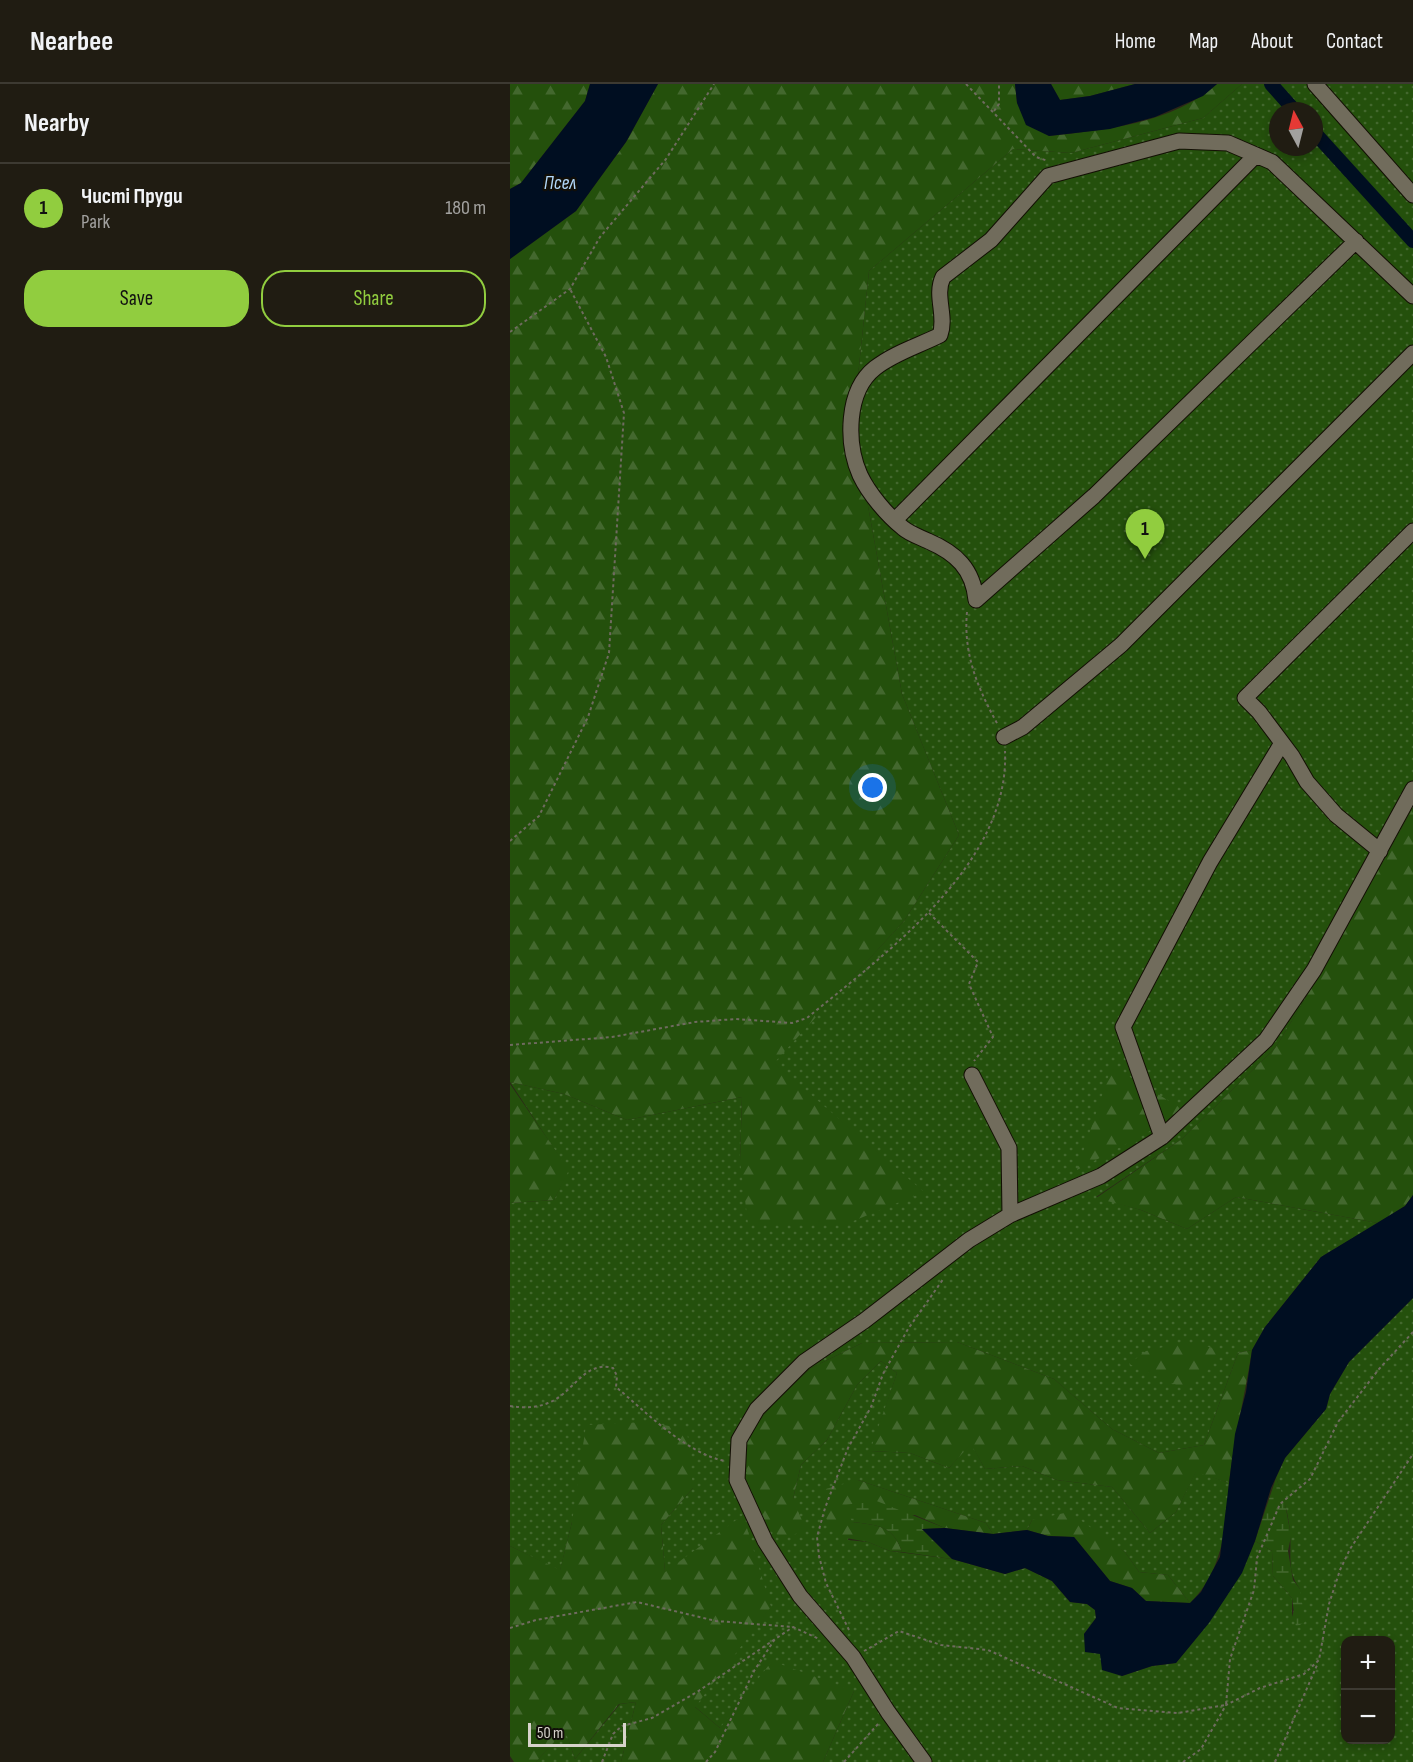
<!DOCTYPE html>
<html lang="en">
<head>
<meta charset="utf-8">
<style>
	body { margin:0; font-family:"Sofia Sans Condensed",sans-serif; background:#2d2920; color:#f1f3f6 }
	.controls { position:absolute; right:18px; bottom:18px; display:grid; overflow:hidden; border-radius:12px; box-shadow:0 3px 9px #0003 }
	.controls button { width:54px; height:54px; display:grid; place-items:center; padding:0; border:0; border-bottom:2px solid #3d3a32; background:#201c12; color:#f1f3f6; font:30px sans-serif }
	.compass { position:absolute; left:759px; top:18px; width:54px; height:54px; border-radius:50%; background:#201c12; box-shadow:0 3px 9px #0003; rotate:353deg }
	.scale { position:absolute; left:18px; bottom:15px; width:98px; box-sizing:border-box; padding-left:6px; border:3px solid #d7d3cb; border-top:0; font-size:16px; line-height:21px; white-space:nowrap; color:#d7d3cb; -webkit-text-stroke:4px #110f09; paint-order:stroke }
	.you { position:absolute; left:363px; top:704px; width:21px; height:21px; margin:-15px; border:4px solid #fff; border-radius:50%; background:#1a73e8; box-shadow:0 0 0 9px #1a73e833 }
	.badge { display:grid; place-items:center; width:39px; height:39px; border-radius:50%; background:#91cd3f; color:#111; font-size:20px; font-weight:700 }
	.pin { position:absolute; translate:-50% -50px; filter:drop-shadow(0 2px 3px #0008) }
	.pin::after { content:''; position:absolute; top:32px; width:21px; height:18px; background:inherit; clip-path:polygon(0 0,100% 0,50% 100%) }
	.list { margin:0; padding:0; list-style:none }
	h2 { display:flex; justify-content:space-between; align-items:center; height:78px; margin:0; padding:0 24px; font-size:26px }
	h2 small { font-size:20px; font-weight:400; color:#a2a19f }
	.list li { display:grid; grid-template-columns:39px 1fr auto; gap:18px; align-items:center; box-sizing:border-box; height:90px; padding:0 24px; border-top:2px solid #3d3a32 }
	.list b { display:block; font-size:22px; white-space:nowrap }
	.list p { margin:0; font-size:20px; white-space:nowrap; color:#a2a19f }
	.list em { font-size:20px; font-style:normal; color:#a2a19f }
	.actions { display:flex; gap:12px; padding:18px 24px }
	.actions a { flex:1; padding:14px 0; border:2px solid #91cd3f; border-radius:24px; text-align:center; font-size:21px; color:#91cd3f }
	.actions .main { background:#91cd3f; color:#111 }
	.map { position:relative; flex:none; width:903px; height:1678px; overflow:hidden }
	header { display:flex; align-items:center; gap:36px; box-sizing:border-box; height:84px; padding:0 30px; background:#201c12; border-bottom:2px solid #3d3a32 }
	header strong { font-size:28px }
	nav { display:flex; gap:33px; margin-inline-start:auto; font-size:21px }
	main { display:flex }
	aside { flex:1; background:#201c12 }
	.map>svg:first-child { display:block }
</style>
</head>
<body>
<header>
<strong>Nearbee</strong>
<nav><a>Home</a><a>Map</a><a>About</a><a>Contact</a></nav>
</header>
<main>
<aside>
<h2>Nearby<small></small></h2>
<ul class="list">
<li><span class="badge">1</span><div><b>Чисті Пруди</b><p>Park</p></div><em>180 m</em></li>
</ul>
<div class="actions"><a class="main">Save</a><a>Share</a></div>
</aside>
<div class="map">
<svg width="903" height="1678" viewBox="0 0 903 1678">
	<defs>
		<pattern id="grass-dots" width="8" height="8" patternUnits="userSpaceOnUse" patternTransform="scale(1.5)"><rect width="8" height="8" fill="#24500c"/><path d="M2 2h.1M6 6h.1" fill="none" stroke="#43682e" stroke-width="1.8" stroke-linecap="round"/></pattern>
		<pattern id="forest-firs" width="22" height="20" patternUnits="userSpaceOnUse" patternTransform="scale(1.5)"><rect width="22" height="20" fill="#24500c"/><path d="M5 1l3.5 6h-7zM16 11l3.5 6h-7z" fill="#43682e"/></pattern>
		<pattern id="wetland-marsh" width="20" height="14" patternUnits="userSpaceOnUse" patternTransform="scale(1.5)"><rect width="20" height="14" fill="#24500c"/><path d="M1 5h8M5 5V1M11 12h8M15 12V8" fill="none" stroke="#43682e"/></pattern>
	</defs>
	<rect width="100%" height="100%" fill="#2b2618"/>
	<path fill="url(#grass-dots)" fill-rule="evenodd" d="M732,0H903V724L810,890L766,963L672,1055L586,1113L631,1126L677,1145L726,1113L868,1139L811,1173L755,1243L742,1266L728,1269L694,1361L649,1369L602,1345L544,1295L447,1258L352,1259L301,1284L263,1320L234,1356L283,1415L291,1381L317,1356L347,1301L371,1277L387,1289L361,1367L400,1369L439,1384L461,1359L475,1385L512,1382L547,1396L602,1403L640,1449L666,1428L686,1387L719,1399C716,1443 713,1487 680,1519L658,1491L629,1488L615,1468L589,1452L522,1436L517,1446L483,1450L476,1439L348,1396L338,1456L358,1458L380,1467L442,1475L495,1490L515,1484L542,1497L560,1518L577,1520L585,1526L586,1534L574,1550L612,1592L642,1582L666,1579C698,1541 726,1503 745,1457L762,1467L763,1492L782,1514V1533L790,1505C776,1487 782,1470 780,1450C779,1430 773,1412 766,1394L775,1374L816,1325L820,1310L839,1278L903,1214V1678H313L344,1607L210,1644L184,1622L261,1522L155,1489L151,1441L183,1404L62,1438L50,1487L0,1462V1119L44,1116L58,1086L0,998L54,1010L117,1036L232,1013L230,1077L413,1108L263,979L394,837L449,751L392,610L343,339L359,187L503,65L561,69L693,34ZM768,27H804V63H768ZM836,1556H880V1656H836Z
		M126,1618L111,1678H26L55,1645L65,1675L110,1620Z"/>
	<path fill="url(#forest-firs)" d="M0,0H80L75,17L11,99L0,105Z
		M148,0H505L507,19L539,52C596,46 663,39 707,0H732L693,34L561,69L503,65L359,187L343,339L392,610L449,751L394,837L264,979L414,1108L336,1140L238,1139L230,1077L232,1013L117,1036L54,1010L0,998V175L66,127L116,58Z
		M541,0H625L580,12L550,16Z
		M903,724V1111L895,1122L868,1139L726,1113L677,1145L631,1126L586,1114L672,1055L766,963L810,890Z
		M602,982L672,1025L637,1049L567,1086Z
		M0,1000L59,1086L44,1116L0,1119Z
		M447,1258L544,1295L602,1345L649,1369L694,1361L728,1269L742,1266C735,1311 724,1354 719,1399L686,1388L666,1428L640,1449L602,1403L547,1396L512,1382L475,1385L461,1360L439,1384L400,1369L360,1367L387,1289L371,1277L347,1301L317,1356L291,1381L283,1415L296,1446L272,1455L252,1437L237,1393L234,1356L263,1320L301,1284L352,1259Z
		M676,1258L713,1266L697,1287L673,1304L619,1280L636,1267Z
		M135,1338L177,1345L183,1404L151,1441L155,1488L233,1431L261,1523L185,1623L210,1644L262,1577L344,1607L313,1678H111L126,1618L109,1620L65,1675L55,1646L26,1678H4L0,1672V1462L50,1486L62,1438L76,1341Z
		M348,1396L476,1439L483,1450L435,1444L405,1431L342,1438C367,1441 383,1441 392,1468L380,1467L358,1458L325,1452L310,1422L312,1406Z
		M559,1428L615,1468L629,1488L658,1491L680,1519L636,1517L622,1504L600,1497L564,1453L538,1452L517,1446L522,1436Z"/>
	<path fill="url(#wetland-marsh)" d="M766,1394L774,1414L781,1452L778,1467L783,1496L790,1505L795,1538L786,1543L782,1514L763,1492L762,1467L745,1457Z
		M364,1416L435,1444L412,1445L442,1475L392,1468C383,1441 367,1441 342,1438L336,1421Z"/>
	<path fill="#000e21" d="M80,0H148L116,58L66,127L0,175V105L11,99L75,17Z
		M505,0H541L550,16L580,12L625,0H707L693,12L645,33L600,45L539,52L516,41L507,19Z
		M903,1111V1214L839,1278L820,1310L816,1325L775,1374L761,1404L745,1457L732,1489L699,1539L666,1579L642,1582L612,1592L592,1586L590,1570L575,1568L574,1550L586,1534L585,1526L577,1520L560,1518L542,1497L515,1484L495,1490L442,1475L412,1445L435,1444L483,1450L517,1446L538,1452L564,1453L600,1497L622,1504L636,1517L680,1519L691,1508L710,1473L725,1350L736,1308L742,1266L755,1243L811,1173L895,1122Z"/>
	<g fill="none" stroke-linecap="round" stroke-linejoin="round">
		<path stroke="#000e21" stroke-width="14" d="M761,0L785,27
			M804,48L903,157"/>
		<defs>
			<path id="minor" d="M805,0L903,111
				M385,436L746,71
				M466,516C463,485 446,469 418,457C410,453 400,450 393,444C377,431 359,410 350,391C336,359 336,307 365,284C384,269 408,262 430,251C437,232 424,212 433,193L481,156L538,92L669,57L718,59L762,78L903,212
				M466,516L584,412L846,157
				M494,653L513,643L611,561L903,269
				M870,767L826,731L797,698L782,672L749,628L735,614L903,447
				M462,991L499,1064L500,1131
				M652,1053L613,943L700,778L772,659
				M414,1678L378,1628L343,1573L290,1512L255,1457L227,1396L229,1356L247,1325L294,1278L354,1237L459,1156L500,1131L591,1092L652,1053L756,956L804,886L903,705"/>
		</defs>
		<use href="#minor" stroke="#130f04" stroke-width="17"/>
		<path stroke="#6f6b5f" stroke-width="2" stroke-dasharray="3 3" stroke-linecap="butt" d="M456,0L526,73L538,77
			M484,27L489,20V0
			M0,248L60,205L90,153L156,75L204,0
			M457,528C453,570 468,605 488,641
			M0,757L29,732L78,633L99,569L114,329L96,273L60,205
			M419,829L468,878L459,900L483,953L464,977
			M0,961L102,953L185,938L226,935L282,939L297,934C376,869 500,780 495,667
			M0,1322C13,1324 26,1324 38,1319C63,1310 74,1276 103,1284L107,1292L106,1303C136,1328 177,1370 215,1377
			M0,1544L26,1536L127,1518L206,1537L283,1543L309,1555
			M339,1546L316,1499L309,1472L307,1453L315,1424L338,1364L361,1323L373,1290L398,1245L434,1194
			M354,1567L389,1547L431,1561L478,1566L608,1624L668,1629L716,1621L720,1575L744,1506L747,1474L770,1420L800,1395L828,1338L869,1285L903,1248
			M92,1678L103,1650L112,1642L142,1634L187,1608L283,1543
			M196,1678L205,1668L244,1587L265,1555
			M334,1678L368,1640
			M673,1678L691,1665L716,1621L750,1604L794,1590L809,1576L819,1520L830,1486L840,1465L903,1370
			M765,1678L808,1579"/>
		<use href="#minor" stroke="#716c5c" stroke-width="15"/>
	</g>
	<g text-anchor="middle" stroke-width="4.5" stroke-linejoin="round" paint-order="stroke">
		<g font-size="20" font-style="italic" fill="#b2d8fa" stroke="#110f09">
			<text x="50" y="105">Псел</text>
		</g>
	</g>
</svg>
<div class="controls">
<button>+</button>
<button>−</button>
</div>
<svg class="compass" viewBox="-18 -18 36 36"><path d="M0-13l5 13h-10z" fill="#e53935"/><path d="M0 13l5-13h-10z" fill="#a2a19f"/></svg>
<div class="scale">50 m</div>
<div class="you"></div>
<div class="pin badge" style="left:635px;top:475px">1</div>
</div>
</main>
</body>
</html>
